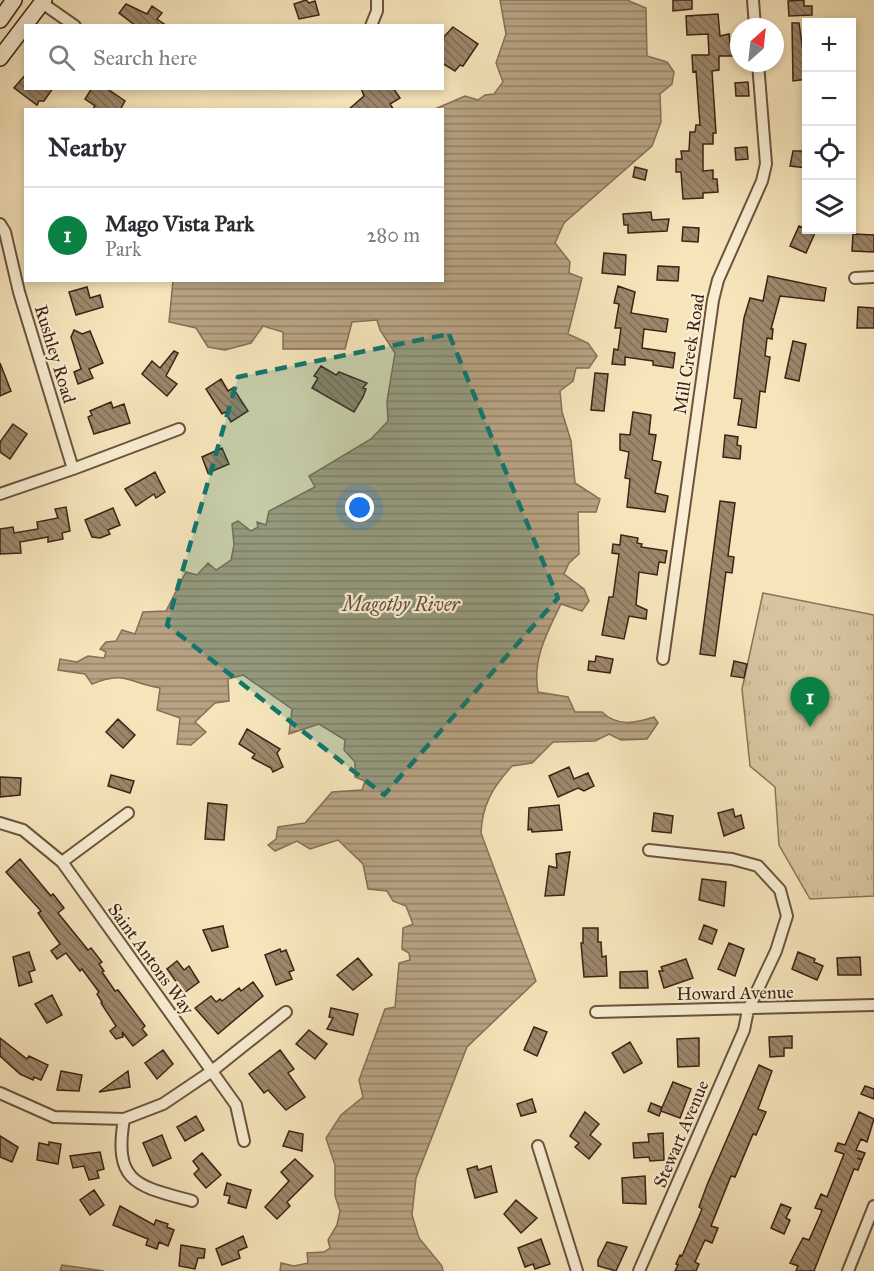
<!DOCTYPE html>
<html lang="en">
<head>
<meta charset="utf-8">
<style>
	body { margin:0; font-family:"IM FELL Great Primer",serif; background:#f7f7f7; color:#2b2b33 }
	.controls { position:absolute; right:18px; top:18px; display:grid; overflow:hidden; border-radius:0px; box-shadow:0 3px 9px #0003 }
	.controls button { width:54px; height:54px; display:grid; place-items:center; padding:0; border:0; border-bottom:2px solid #e1e1e2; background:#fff; color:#2b2b33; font:30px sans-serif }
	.compass { position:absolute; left:730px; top:18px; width:54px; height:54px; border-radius:50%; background:#fff; box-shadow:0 3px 9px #0003; rotate:27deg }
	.you { position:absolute; left:360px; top:508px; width:21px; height:21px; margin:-15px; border:4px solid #fff; border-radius:50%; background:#1a73e8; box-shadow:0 0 0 9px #1a73e833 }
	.badge { display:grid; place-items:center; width:39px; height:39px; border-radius:50%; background:#0b8043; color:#fff; font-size:20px; font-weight:700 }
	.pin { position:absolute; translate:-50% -50px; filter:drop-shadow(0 2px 3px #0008) }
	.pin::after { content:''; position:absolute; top:32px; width:21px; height:18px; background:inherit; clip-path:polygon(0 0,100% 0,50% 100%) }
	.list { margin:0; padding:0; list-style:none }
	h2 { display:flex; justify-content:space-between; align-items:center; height:78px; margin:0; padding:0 24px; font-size:26px }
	h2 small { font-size:20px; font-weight:400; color:#7c7c81 }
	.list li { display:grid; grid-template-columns:39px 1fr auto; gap:18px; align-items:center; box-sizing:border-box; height:96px; padding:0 24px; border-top:2px solid #e1e1e2 }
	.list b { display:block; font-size:22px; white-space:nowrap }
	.list p { margin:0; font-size:20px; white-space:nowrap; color:#7c7c81 }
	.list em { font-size:20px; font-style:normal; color:#7c7c81 }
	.icon { flex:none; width:33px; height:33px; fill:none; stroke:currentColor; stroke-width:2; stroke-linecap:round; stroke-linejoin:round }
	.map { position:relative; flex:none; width:874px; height:1271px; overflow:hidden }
	.search { position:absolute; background:#fff; box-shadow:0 3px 9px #0003; left:24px; top:24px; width:420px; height:66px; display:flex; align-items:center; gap:15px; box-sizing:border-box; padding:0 21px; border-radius:0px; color:#7c7c81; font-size:22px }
	.panel { position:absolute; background:#fff; box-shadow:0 3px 9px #0003; left:24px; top:108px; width:420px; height:174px; border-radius:0px }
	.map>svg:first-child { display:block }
</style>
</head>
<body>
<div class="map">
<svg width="874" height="1271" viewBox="0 0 874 1271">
	<defs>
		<pattern id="park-tufts" width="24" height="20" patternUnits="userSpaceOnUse" patternTransform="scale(1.5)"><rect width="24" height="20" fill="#d7c49f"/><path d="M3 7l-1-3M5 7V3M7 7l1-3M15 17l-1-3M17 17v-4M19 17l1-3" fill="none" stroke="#b9a888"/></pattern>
		<pattern id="water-rules" width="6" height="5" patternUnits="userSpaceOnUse" patternTransform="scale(1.5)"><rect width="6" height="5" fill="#b7a383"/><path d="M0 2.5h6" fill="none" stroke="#96846a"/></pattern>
		<pattern id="building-back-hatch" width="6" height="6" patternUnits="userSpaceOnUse" patternTransform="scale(1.5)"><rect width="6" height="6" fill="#9d876b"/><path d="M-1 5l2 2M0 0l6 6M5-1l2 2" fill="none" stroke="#816e57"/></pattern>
	</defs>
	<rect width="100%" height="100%" fill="#f6e5bb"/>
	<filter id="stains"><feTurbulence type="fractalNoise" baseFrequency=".00333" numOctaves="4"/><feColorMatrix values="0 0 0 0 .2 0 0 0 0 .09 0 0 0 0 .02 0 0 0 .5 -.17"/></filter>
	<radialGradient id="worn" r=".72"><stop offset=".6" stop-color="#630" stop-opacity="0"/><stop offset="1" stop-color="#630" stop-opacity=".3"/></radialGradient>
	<path fill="url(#park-tufts)" stroke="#8a735a" stroke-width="1.5" d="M763,593L874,615V896L810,899L779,845L775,787L750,766L742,689Z"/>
	<path fill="url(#water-rules)" stroke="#866f57" stroke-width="1.5" d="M500,0H627L646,8L647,56L667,62L674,72L672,84L660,94L661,122L652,146L564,223L555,243L570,262L569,273L582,278L568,334L588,343L597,356L589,368H576L573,381L560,391L562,412L571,441L575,483L600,499L596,512H578L579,554L569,563L564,574L584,589L589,601L582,611L561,604C547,633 532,659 538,692L568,697L575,712H602C617,727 636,723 654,717L658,723L647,739L621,740L609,734L595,741L553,742L532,763L512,766C493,787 482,805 481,833L536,981L467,1047L416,1178L412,1215L419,1238L442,1266L443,1271H280L281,1263L294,1266L308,1263L307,1253L324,1252L330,1248L328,1240L337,1225L340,1211L335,1196V1165L326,1138L341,1115L363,1097L359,1080L385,1009L395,1007L399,963L410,960L409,953L402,949L403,928L413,924L406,906L393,901L387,891L368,889L363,864L338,840L310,849L297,841L275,851L268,845L276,839L278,827L305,823L332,792L362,790L365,781L355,777V762L344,750L345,740L319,724L289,734L292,709L243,675L228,679L229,701L215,703L195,722L206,732L191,745L177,744L180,718L157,710L160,688C128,683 126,670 92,684L85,674L58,670L60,659L77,662L88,656L104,658L106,652L100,649L106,642L116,641L122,630L135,634L143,612L166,611L186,572L197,575L208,563L216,570L231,560L234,545L232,524L238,521L251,531L258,527L257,522L266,525L269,511L315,487L309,476L371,439L388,421L387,401L395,353L380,330L377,320L352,322L345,349H283V332L263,326L251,343L225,350L208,347L196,328L169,322L173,281L442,280V110L435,109L465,96L478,100L485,95L494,94L503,82L496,63L506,34Z
		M62,1265L104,1271H60Z"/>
	<path fill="url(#building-back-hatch)" stroke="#3d2215" stroke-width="1.5" d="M306,0L309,3L315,1L319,15L299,19L294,4Z
		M673,0H692V9L673,11Z
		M804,0V6H812V15L789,16L788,1Z
		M126,4L147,14L152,6L162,13L157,19L167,26H136L119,13Z
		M718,14L720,36L729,34L730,43H735V56H719V70L712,71L716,133H713V144H703V171L713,170V179H717L718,192L703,193V198L683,199L681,172H676V159H682L681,151H689L690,132H695L696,125H700L696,71L693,72L692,55H709L708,34L687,35L686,16Z
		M792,23H799L807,79L793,81Z
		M453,27L478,44L463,66L460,65L455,71L442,63V39Z
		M26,74V88H53L44,101H39L37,105L14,88Z
		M748,82L749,96H736L735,83Z
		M92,88H106L125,101L120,110H92L95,106L85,99Z
		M361,88H393L400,98L390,104L394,110H348L364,96Z
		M747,147L748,159L736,160L735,148Z
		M793,151H807V168L790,166Z
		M635,167L647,170L645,180L633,177Z
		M651,212L652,220L669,219L667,231L628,233V225H624L623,214Z
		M799,226L815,233L806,253L790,246Z
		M683,227L699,228L698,242L682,241Z
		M853,234L874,235V252L852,251Z
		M604,253L626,255L625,275L602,273Z
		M658,266L679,267L678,281L657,280Z
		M768,276L826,288L824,301L780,296L771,329H773L772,339L767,338L765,356L770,357L765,392L760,391L756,428L738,425L742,399L734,398L744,318L750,298L763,301Z
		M618,286L635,292L631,313L668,319L666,332L644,329L642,348L675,353L673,368L653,365V361L625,357V365L612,364L614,349L618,350L621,328H615L619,304L614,303Z
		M87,287L90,298L100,295L103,307L76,315L69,292Z
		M858,307L874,308V328H857Z
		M74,330L82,334L90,331L103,363L89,369L93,378L78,384L74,372L81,369L71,337Z
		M793,341L806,344L799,381L785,378Z
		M174,351L178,353L166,376L177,384L167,396L142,374L152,361L160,368Z
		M0,363L11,391L0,396Z
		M321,366L336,375L339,372L367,383L363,388L366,389L363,397L354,412L312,388L318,378L314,376Z
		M595,373L608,374L604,411L591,410Z
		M221,379L228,391L233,388L248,411L231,422L225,412L222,414L206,389Z
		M111,402L113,408L124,404L130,423L94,434L88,417L92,415L90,411Z
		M633,412L651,415L649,434L656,435L652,460L661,462L655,493L668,496L665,512L627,507L630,479L625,478L629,452L620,450V434L630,435Z
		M13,424L27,434L10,459L0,452V442Z
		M725,435L738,437L737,445L741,446L740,459L723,457Z
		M222,448L229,464L208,473L202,457Z
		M155,472L165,492L156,498L154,494L136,506L125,489Z
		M720,501L735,503L728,556L734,557L732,573L726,572L715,656L700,654Z
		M66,507L70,531L62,533L63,539L48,542V537L20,542L21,553L0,554V529L13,527L14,533L38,529L37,522L58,518L55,509Z
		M113,508L120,525L108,530L110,534L100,538L92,537L85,520Z
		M621,535L638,538L637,543L642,544L641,547L667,551L665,563L659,562L657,575L639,572L636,605L647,610L646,619L629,616L624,639L602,635L609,597H613L619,554L612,553L613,544L620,545Z
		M596,656L613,659L610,673L588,670L589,661L595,662Z
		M734,661L747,664L744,678L731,676Z
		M118,719L135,735L123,748L106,732Z
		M247,729L280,749L277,753L283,767L273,772L271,768L252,758L255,754L239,744Z
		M569,767L574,779L588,773L594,786L584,791L578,788L558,797L549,776Z
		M111,775L134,781L130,793L108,786Z
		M0,777L21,778L20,795L0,797Z
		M208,803L227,805L224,840L205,839Z
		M559,805L562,830L532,832L531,829L528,830L529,808Z
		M733,809L735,817L741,815L744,828L724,836L718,813Z
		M654,813L673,816L671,833L652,831Z
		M570,852L564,895L545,896L549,866L557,868L556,854Z
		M20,859L51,896L53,894L64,908L58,913L88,950L91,948L102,962L99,964L104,971L102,972L115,991L118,990L145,1026L142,1029L147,1035L133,1046L122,1032L123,1037L116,1039L110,1031L116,1026L101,1003L102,1002L97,994L99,992L82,969L80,971L66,953L57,959L51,951L60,944L38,913L41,911L6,872Z
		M702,879L726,882L724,906L699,900Z
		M704,925L717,930L712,944L699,939Z
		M223,926L228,947L212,951L203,930Z
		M583,928H598V942H601L602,957L606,956L607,976L584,977L581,943H583Z
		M729,943L744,949L735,976L718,969Z
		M280,949L281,952L286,950L294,970L289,972L292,979L276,985L265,955Z
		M29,952L35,970L29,972L32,982L19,986L13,957Z
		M798,952L815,959L814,962L823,966L817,980L792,969Z
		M860,957L861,975H838L837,958Z
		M358,958L372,975L353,990L337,975Z
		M686,959L693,978L664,988L659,971H663L661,967Z
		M177,961L184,970L189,966L199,982L184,993L167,969Z
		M647,971L648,988H620V972Z
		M253,982L263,996L218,1034L195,1008L211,996L216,1002L220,999L222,1001L239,988L241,991Z
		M52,995L62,1015L47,1023L35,1004Z
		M331,1008L358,1014L353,1035L327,1029L333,1018L329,1017Z
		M534,1027L547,1032L537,1056L524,1050Z
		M309,1030L327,1044L315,1059L296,1044Z
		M792,1036V1048H784V1056L770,1057L769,1037Z
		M0,1038L27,1059L29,1056L48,1065L41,1080L34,1077L33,1080L20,1074L0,1056Z
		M699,1038V1066L678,1067L677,1039Z
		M630,1042L642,1063L624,1073L612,1053Z
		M163,1050L173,1064L157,1079L145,1063Z
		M280,1050L294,1069L288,1073L305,1097L286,1110L268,1090L264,1093L249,1074Z
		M759,1065L772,1071L758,1109L766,1112L756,1135L753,1134L735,1177L731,1176L711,1226L718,1228L712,1243L705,1240L695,1262L699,1264L696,1271H675L678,1265L676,1264L680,1255L682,1256L702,1209L699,1207L707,1185Z
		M61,1071L82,1075L79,1091L57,1090Z
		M128,1071L130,1087L99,1092Z
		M673,1082L691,1089L680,1118L661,1111L659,1116L648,1111L651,1103L661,1107V1110Z
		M865,1086L874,1089V1099L861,1094Z
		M532,1099L536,1112L521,1116L517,1104Z
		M585,1112L599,1124L590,1135L601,1144L589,1159L575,1147L579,1143L570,1136Z
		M859,1112L874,1119L867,1142L861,1139L856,1150L865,1153L862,1160L857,1158L862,1160L858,1170L854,1169L814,1271H796L798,1266L790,1263L794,1255L803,1238L809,1240L821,1213L822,1210L815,1208L821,1194L827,1197L844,1154L835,1151L838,1143L845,1145Z
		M196,1116L204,1130L185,1141L177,1127Z
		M289,1131L303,1134L302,1151L283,1146Z
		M663,1133L664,1160L650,1161L649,1157L634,1158L633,1143L649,1142L648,1134Z
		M162,1135L171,1158L153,1166L143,1143Z
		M0,1136L18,1147L12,1162L0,1157Z
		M49,1142L61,1144L58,1164L37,1160L39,1143L49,1145Z
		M100,1152L104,1169L97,1171L99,1178L89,1180L84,1166L73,1168L70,1156Z
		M202,1153L221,1175L206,1188L194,1174L199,1169L193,1161Z
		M295,1159L313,1176L287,1202L290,1206L277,1219L265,1207L289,1181L281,1172Z
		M477,1166L478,1170L491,1166L497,1192L475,1198L467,1169Z
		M645,1176L646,1204L623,1203L622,1178Z
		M227,1183L251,1190L246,1208L228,1203L230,1196L224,1195Z
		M94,1190L104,1205L90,1215L80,1200Z
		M516,1200L537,1218L521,1233L504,1214Z
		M781,1204L791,1208L786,1218L790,1220L784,1234L771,1228Z
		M120,1206L154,1225L156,1220L168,1224L167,1227L174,1230L168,1246L159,1242L157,1249L146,1245L148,1239L113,1225Z
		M243,1236L247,1247L238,1251L240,1258L222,1265L216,1249Z
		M541,1239L550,1264L535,1269L533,1264L525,1267L518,1248Z
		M607,1242L627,1247L616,1271L598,1266V1260Z
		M181,1245L205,1249L204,1258H198L195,1269L179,1266Z"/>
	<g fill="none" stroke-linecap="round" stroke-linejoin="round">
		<defs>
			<path id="street" d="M753,0L755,27
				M42,3L75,26
				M371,26L377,11V0
				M0,224L5,232L19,292L73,469L0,494
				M855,278L874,277
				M73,469L179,429
				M663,659L713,300L718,280L762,181L766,164L758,63
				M0,823L23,830L62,862L236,1105L244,1141
				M62,862L128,813
				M596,1012L874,1005
				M0,1093L54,1117L124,1119L163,1104L212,1071L286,1012
				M124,1119C113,1184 138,1186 192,1201
				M538,1146L577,1271
				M639,1271L744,1030L748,1010L776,951L787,916L780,890L758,866L732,859L649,850
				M848,1271L874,1206"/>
			<path id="secondary" d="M0,20L14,0
				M0,58L44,0"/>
		</defs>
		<use href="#street" stroke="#6b533e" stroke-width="14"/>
		<use href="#secondary" stroke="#3d2215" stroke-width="18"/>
		<use href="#street" stroke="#f9eed3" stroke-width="10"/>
		<use href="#secondary" stroke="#f9eed3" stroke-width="15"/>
	</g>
	<path fill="#0f766e" fill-opacity="0.2" stroke="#0f766e" stroke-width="4.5" stroke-dasharray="12 8" stroke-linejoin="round" d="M449,334L558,598L384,795L167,625L238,377Z"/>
	<g text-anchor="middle" stroke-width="4.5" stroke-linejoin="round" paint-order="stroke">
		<g font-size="18" fill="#3d2215" stroke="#f9eed3">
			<text transform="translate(55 354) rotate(73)" y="6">Rushley Road</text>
			<text transform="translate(689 354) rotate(-81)" y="6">Mill Creek Road</text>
			<text transform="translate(151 959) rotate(54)" y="6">Saint Antons Way</text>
			<text transform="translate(735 993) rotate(-1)" y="6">Howard Avenue</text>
			<text transform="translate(681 1134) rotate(-67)" y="6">Stewart Avenue</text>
		</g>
		<g font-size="20" font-style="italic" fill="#684f3c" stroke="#f9eed3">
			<text x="401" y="611">Magothy River</text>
		</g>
	</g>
	<rect width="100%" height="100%" filter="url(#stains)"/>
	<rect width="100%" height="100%" fill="url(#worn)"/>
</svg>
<div class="controls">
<button>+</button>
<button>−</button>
<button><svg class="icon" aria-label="locate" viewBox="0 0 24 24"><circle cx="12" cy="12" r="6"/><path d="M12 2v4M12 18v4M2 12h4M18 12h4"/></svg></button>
<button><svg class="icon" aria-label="layers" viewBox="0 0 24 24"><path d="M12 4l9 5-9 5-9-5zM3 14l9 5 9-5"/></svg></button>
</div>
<svg class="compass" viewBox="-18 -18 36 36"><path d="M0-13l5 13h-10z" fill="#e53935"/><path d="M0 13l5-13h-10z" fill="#7c7c81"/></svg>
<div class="you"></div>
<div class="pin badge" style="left:810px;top:727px">1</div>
<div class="search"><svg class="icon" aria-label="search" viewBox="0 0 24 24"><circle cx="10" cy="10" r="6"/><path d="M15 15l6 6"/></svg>Search here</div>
<section class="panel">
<h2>Nearby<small></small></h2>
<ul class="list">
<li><span class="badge">1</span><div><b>Mago Vista Park</b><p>Park</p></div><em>280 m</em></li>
</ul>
</section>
</div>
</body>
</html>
